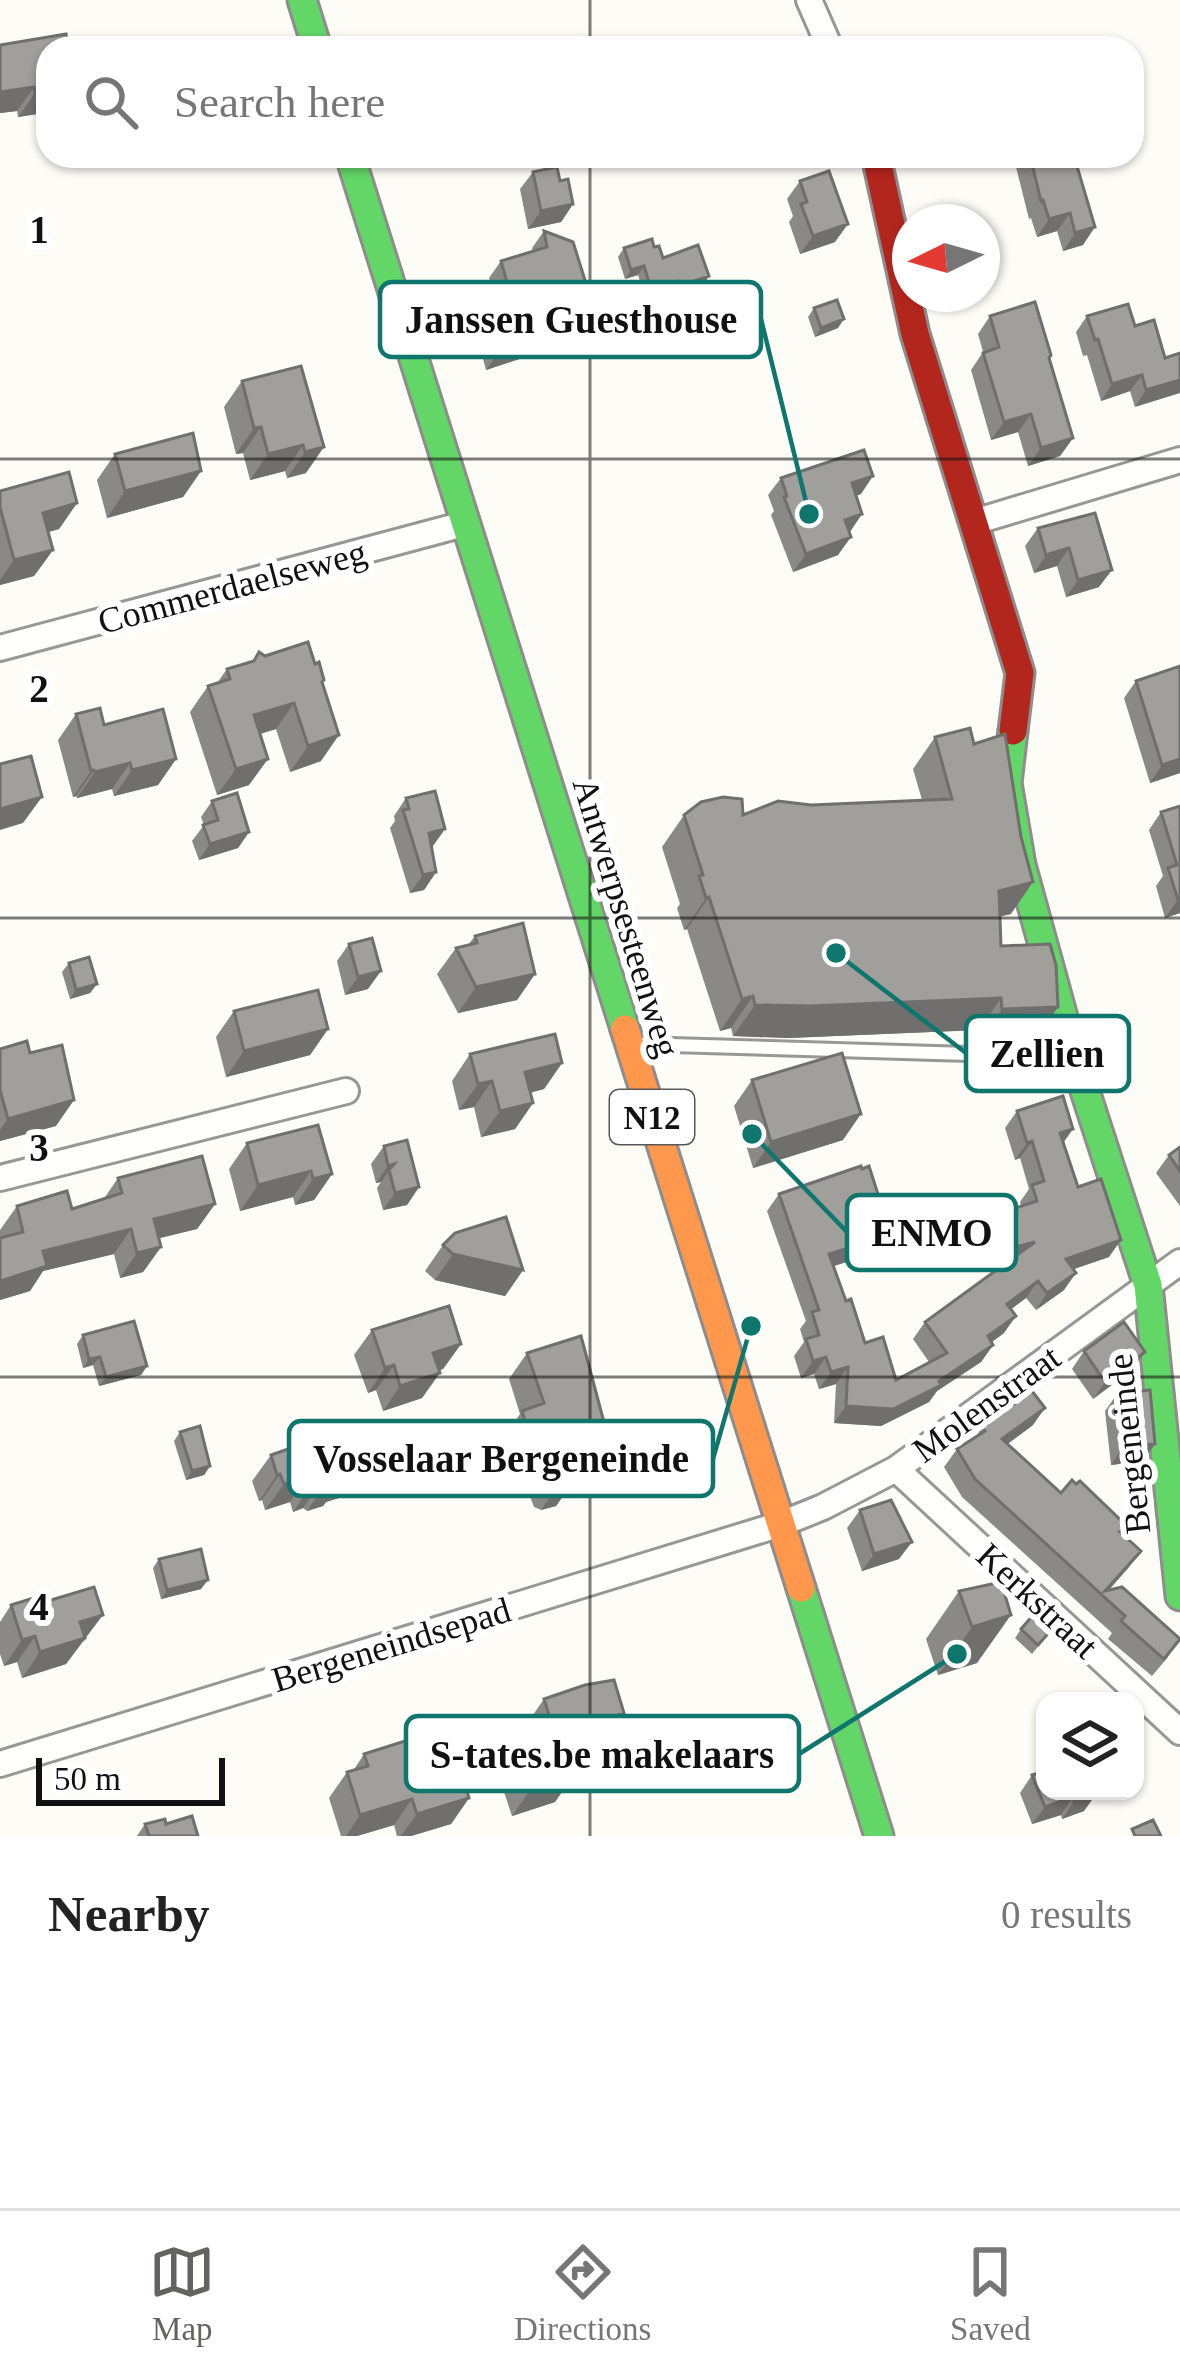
<!DOCTYPE html>
<html lang="en">
<head>
<meta charset="utf-8">
<style>
	body { margin:0; font-family:"Times New Roman",serif; background:#f6f6f6; color:#222 }
	.controls { position:absolute; right:36px; bottom:36px; display:grid; overflow:hidden; border-radius:24px; box-shadow:0 3px 9px #0004 }
	.controls button { width:108px; height:108px; display:grid; place-items:center; padding:0; border:0; border-bottom:3px solid #e0e0e0; background:#fff; color:#222; font:60px sans-serif }
	.compass { position:absolute; left:892px; top:204px; width:108px; height:108px; border-radius:50%; background:#fff; box-shadow:0 3px 9px #0004; rotate:265deg }
	.scale { position:absolute; left:36px; bottom:30px; width:189px; box-sizing:border-box; padding-left:12px; border:6px solid #111; border-top:0; font-size:33px; line-height:42px; white-space:nowrap; color:#111; -webkit-text-stroke:9px #fff; paint-order:stroke }
	.list { margin:0; padding:0; list-style:none }
	h2 { display:flex; justify-content:space-between; align-items:center; height:156px; margin:0; padding:0 48px; font-size:51px }
	h2 small { font-size:39px; font-weight:400; color:#767676 }
	.icon { flex:none; width:66px; height:66px; fill:none; stroke:currentColor; stroke-width:2; stroke-linecap:round; stroke-linejoin:round }
	.map { position:relative; flex:none; width:1180px; height:1836px; overflow:hidden }
	.search { position:absolute; background:#fff; box-shadow:0 3px 9px #0004; left:36px; right:36px; top:36px; height:132px; display:flex; align-items:center; gap:30px; box-sizing:border-box; padding:0 42px; border-radius:36px; color:#767676; font-size:45px }
	.sheet { height:372px; background:#fff }
	nav { display:flex; justify-content:space-around; align-items:center; box-sizing:border-box; height:168px; border-top:3px solid #e0e0e0; background:#fff; font-size:33px; color:#767676 }
	nav a { display:grid; justify-items:center; gap:6px }
	nav .on { color:#646362 }
	.map>svg:first-child { display:block }
</style>
</head>
<body>
<div class="map">
<svg width="1180" height="1836" viewBox="0 0 1180 1836">
	<rect width="100%" height="100%" fill="#fdfcf7"/>
	<g fill="none" stroke-linecap="round" stroke-linejoin="round">
		<defs>
			<path id="lane" d="M637,1044L1066,1057"/>
			<path id="street" d="M809,0L830,48
				M974,522L1180,460
				M0,648L464,524
				M0,1178L346,1091
				M896,1469L1180,1732
				M0,1764L781,1524L823,1507L896,1469L1180,1262"/>
			<path id="fast" d="M302,0L317,48
				M350,156L625,1029
				M1013,731L1007,783L1021,865L1074,1057L1148,1285L1180,1596
				M801,1588L879,1836"/>
			<path id="slow" d="M625,1029L801,1588"/>
			<path id="jam" d="M876,156L915,334L1020,673L1013,731"/>
		</defs>
		<use href="#lane" stroke="#979795" stroke-width="18"/>
		<use href="#street" stroke="#979795" stroke-width="30"/>
		<use href="#fast" stroke="#8e8d8b" stroke-width="33"/>
		<use href="#slow" stroke="#8e8d8b" stroke-width="33"/>
		<use href="#jam" stroke="#8e8d8b" stroke-width="33"/>
		<use href="#lane" stroke="#fffffe" stroke-width="12"/>
		<use href="#street" stroke="#fffffe" stroke-width="24"/>
		<use href="#fast" stroke="#63d668" stroke-width="27"/>
		<use href="#slow" stroke="#ff974d" stroke-width="27"/>
		<use href="#jam" stroke="#b3261e" stroke-width="27"/>
	</g>
	<path fill="#8a8986" d="M0,45L48,48V106L43,113L18,117L17,111L0,113Z
		M995,156H1074L1083,245L1063,251L1057,231L1037,237L1031,218L1029,219L1014,159L998,164Z
		M533,172L560,181L573,204L561,222L528,229L520,189Z
		M800,181L835,242L800,254L789,222L793,216L787,199Z
		M544,231L577,310L566,313L559,346L486,370L480,348L500,316L505,314L496,302L489,278L501,261L533,252L532,248Z
		M654,247L663,258L709,276L703,285L674,295L672,290L645,297L638,275L625,279L618,257L624,248Z
		M814,308L838,328L815,337L808,317Z
		M990,316L1049,358L1073,438L1060,456L1028,466L1018,432L991,440L971,370L983,352L978,334Z
		M1087,316L1135,326L1165,358L1180,353L1135,407L1130,391L1101,401L1087,355L1083,356L1076,332Z
		M301,366L306,473L287,478L285,471L250,480L243,453L236,454L224,407L242,381Z
		M115,454L201,471L183,497L107,518L97,480Z
		M781,478L861,494L856,496L849,532L838,555L793,572L771,515L774,511L768,495Z
		M0,491L77,503L59,529L48,532L53,550L34,576L0,585Z
		M1095,513L1099,587L1066,597L1057,566L1034,573L1025,546L1038,528Z
		M259,652L322,683L321,761L290,772L276,729L260,734L249,785L217,795L190,712L208,686L217,683L227,669L252,662Z
		M1136,681L1180,773L1150,783L1124,698Z
		M76,714L104,725L176,759L158,785L114,796L112,789L77,798L76,796L73,797L58,740Z
		M935,737L1011,914L1000,916L1001,946L1058,1007L1036,1039L979,1041V1030L788,1038L733,1036L731,1028L720,1031L687,929L684,930L677,908L680,904L662,847L684,815H743L811,805L922,800L913,769Z
		M406,798L445,829L431,847L436,872L424,890L410,893L390,828L395,821L394,816Z
		M212,801L249,832L238,848L199,860L192,841L204,825L201,817Z
		M1180,806V913L1165,918L1156,886L1163,876L1149,830L1161,812Z
		M475,936L535,974L517,1000L458,1013L437,974L456,948L468,945Z
		M349,944L368,989L345,995L337,961Z
		M69,963L97,984L90,993L70,999L62,972Z
		M234,1011L328,1029L310,1055L226,1077L216,1037Z
		M0,1049L56,1126L0,1141Z
		M470,1054L562,1063L544,1089L530,1093L533,1103L515,1129L481,1137L474,1107L459,1110L452,1081Z
		M752,1080L843,1140L753,1168L734,1106Z
		M1017,1111L1063,1143L1078,1187L1109,1257L1073,1269L1064,1290L1036,1310L1026,1298L1011,1309L1004,1333L992,1342L993,1345L981,1362L937,1391L929,1402L881,1426L834,1423L836,1384L819,1389L814,1374L801,1378L794,1356L804,1342L800,1329L806,1321L767,1211L779,1194L879,1252L834,1266L846,1301L865,1343L896,1380L929,1362L913,1339L925,1322L1005,1263L975,1271L964,1238L976,1221L1021,1206L1020,1202L1029,1189L1020,1158L1015,1160L1005,1128Z
		M247,1143L332,1174L314,1200L295,1205L293,1197L240,1211L229,1169Z
		M384,1146L419,1187L407,1205L383,1210L377,1188L381,1182L376,1183L371,1164Z
		M1180,1147V1206L1156,1173L1169,1155Z
		M118,1178L215,1204L197,1229L158,1238L161,1247L143,1272L120,1278L114,1254L43,1271L30,1291L0,1300V1230L17,1206L72,1209L103,1200Z
		M443,1245L523,1270L505,1296L435,1280L425,1271Z
		M372,1330L461,1344L443,1369L439,1370L422,1398L383,1411L376,1390L368,1393L354,1355Z
		M83,1335L147,1366L141,1375L99,1386L93,1365L83,1368L77,1344Z
		M1084,1351L1145,1352L1133,1369L1093,1399L1072,1369Z
		M527,1353L613,1456L595,1482L568,1489L556,1506L541,1510L534,1507L514,1454L508,1450L504,1437L520,1414L509,1379Z
		M1117,1394L1155,1444L1143,1461L1111,1465L1105,1411Z
		M1033,1425L1007,1444L1061,1493L1127,1539L1141,1551L1128,1568L1109,1590L1168,1657L1152,1676L1108,1639L1112,1633L962,1497L944,1467L957,1449L976,1437L982,1427Z
		M180,1432L210,1466L204,1475L186,1480L174,1441Z
		M296,1436L350,1442L365,1467L345,1496L326,1502L323,1506L307,1511L303,1508L293,1512L290,1502L265,1510L262,1500L259,1501L252,1481L271,1455L286,1450Z
		M860,1510L899,1559L862,1571L847,1528Z
		M159,1559L201,1589L161,1599L153,1568Z
		M1001,1582L977,1663L938,1675L926,1639L959,1591Z
		M38,1604L85,1641L82,1642L66,1664L22,1678L17,1662L4,1666L0,1654V1622L11,1605Z
		M1021,1629H1052L1032,1654L1015,1638Z
		M544,1699L606,1739L602,1740L585,1765L576,1768L573,1776L555,1802L512,1816L500,1780L518,1754L533,1749L526,1725Z
		M364,1754L432,1782L469,1798L451,1824L411,1836H397L394,1825L357,1836H341L329,1798L347,1772L353,1771Z
		M1032,1775L1096,1791L1084,1811L1062,1819L1061,1815L1032,1824L1020,1793Z
		M145,1824H166L198,1836H137Z"/>
	<path fill="#716f6d" d="M34,87L17,111L0,113V92Z
		M48,91V106L43,113L18,117L35,93Z
		M1003,156H1017L1014,159L998,164Z
		M573,204L561,222L528,229L541,211Z
		M1070,213L1057,231L1037,237L1049,219Z
		M848,224L835,242L800,254L813,236Z
		M1095,227L1083,245L1063,251L1075,233Z
		M644,266L638,275L625,279L631,270Z
		M709,276L703,285L674,295L680,286Z
		M678,281L672,290L645,297L651,289Z
		M589,293L577,310L550,317L562,300Z
		M844,319L838,328L815,337L821,328Z
		M571,329L559,346L486,370L498,353Z
		M1142,375L1130,391L1101,401L1112,384Z
		M1180,380V393L1135,407L1146,390Z
		M1031,414L1018,432L991,440L1004,422Z
		M261,427L243,453L236,454L254,428Z
		M1073,438L1060,456L1028,466L1041,448Z
		M303,445L285,471L250,480L268,454Z
		M324,447L306,473L287,478L305,452Z
		M201,471L183,497L107,518L125,491Z
		M873,476L861,494L840,501L852,483Z
		M77,503L59,529L24,539L43,513Z
		M862,514L850,532L833,537L845,520Z
		M851,537L838,555L793,572L806,554Z
		M1069,548L1057,566L1034,573L1046,555Z
		M53,550L34,576L0,585V580L14,560Z
		M1112,570L1099,587L1066,597L1078,580Z
		M294,703L276,729L236,741L254,715Z
		M339,735L321,761L290,772L308,746Z
		M176,759L158,785L114,796L132,770Z
		M268,759L249,785L217,795L236,769Z
		M1180,759V773L1150,783L1162,765Z
		M130,763L112,789L77,798L95,772Z
		M94,770L76,796L73,797L91,771Z
		M42,797L23,823L0,830V809Z
		M445,829L433,846L416,851L429,833Z
		M249,832L238,848L199,860L210,844Z
		M436,872L424,890L410,893L423,875Z
		M1033,882L1011,914L977,922L999,891Z
		M709,897L687,929L684,930L706,898Z
		M1180,899V913L1165,918L1178,900Z
		M381,971L368,989L345,995L358,977Z
		M535,974L517,1000L458,1013L476,987Z
		M97,984L90,993L70,999L76,990Z
		M753,996L731,1028L720,1031L742,999Z
		M1001,998L979,1030L788,1038L733,1036L755,1005Z
		M1058,1007L1036,1039L979,1041L1002,1009Z
		M328,1029L310,1055L226,1077L244,1051Z
		M562,1063L544,1089L507,1098L525,1072Z
		M492,1081L474,1107L459,1110L478,1084Z
		M74,1100L56,1126L0,1141V1130L8,1119Z
		M533,1103L515,1129L481,1137L500,1111Z
		M861,1114L843,1140L753,1168L771,1142Z
		M1073,1129L1061,1146L1060,1133Z
		M1032,1141L1020,1158L1015,1160L1027,1143Z
		M394,1164L381,1182L376,1183L388,1166Z
		M311,1171L293,1197L240,1211L258,1185Z
		M332,1174L314,1200L295,1205L313,1179Z
		M419,1187L407,1205L383,1210L395,1193Z
		M215,1204L197,1229L136,1244L154,1219Z
		M131,1229L114,1254L43,1271L30,1291L0,1300V1281L43,1251Z
		M891,1235L879,1252L817,1271L829,1254Z
		M1121,1240L1109,1257L1054,1276L1066,1259Z
		M1035,1242L1023,1259L975,1271L987,1254Z
		M161,1247L143,1272L120,1278L137,1253Z
		M453,1254L523,1270L505,1296L435,1280Z
		M1076,1273L1064,1290L1036,1310L1047,1293Z
		M1038,1281L1026,1298L995,1321L1007,1304Z
		M1016,1316L1004,1333L976,1353L988,1336Z
		M461,1344L443,1369L416,1378L433,1353Z
		M993,1345L981,1362L937,1391L929,1402L881,1426L834,1423L846,1406L939,1381Z
		M1145,1352L1133,1369L1093,1399L1105,1382Z
		M100,1357L93,1365L83,1368L89,1359Z
		M826,1357L814,1374L801,1378L813,1361Z
		M394,1365L376,1390L368,1393L385,1368Z
		M147,1366L141,1375L99,1386L106,1377Z
		M848,1367L836,1384L819,1389L831,1372Z
		M440,1373L422,1398L383,1411L400,1386Z
		M1045,1408L1033,1425L990,1457L1002,1439Z
		M1155,1444L1143,1461L1111,1465L1123,1447Z
		M613,1456L595,1482L568,1489L556,1506L541,1510L559,1484L583,1463Z
		M210,1466L204,1475L186,1480L192,1471Z
		M365,1467L345,1496L326,1502L323,1506L307,1511L325,1485Z
		M280,1474L262,1500L259,1501L277,1475Z
		M308,1476L290,1502L265,1510L284,1484Z
		M321,1482L303,1508L293,1512L311,1486Z
		M912,1542L899,1559L862,1571L874,1554Z
		M1141,1551L1128,1568L1103,1596L1102,1595Z
		M208,1580L201,1589L161,1599L167,1590Z
		M103,1615L66,1664L22,1678L40,1652L80,1622Z
		M1011,1615L977,1663L938,1675L972,1627Z
		M35,1636L17,1662L4,1666L22,1640Z
		M624,1713L585,1765L552,1776L570,1750L599,1725L613,1717Z
		M577,1769L555,1802L512,1816L530,1790Z
		M1097,1793L1084,1811L1062,1819L1074,1801Z
		M1073,1797L1061,1815L1032,1824L1045,1807Z
		M469,1798L451,1824L411,1836H401L417,1814Z
		M412,1799L394,1825L357,1836H346L360,1815Z"/>
	<path fill="#a19f9c" stroke="#716f6d" stroke-width="3" d="M66,34L68,48H48V91L35,93L34,87L0,92V45Z
		M1030,156H1074L1095,227L1075,233L1070,213L1049,219L1043,200L1041,201Z
		M557,167L560,181L568,179L573,204L541,211L533,172Z
		M829,171L848,224L813,236L801,204L807,202L800,181Z
		M544,231L573,242L589,293L562,300L571,329L498,353L492,331L503,327L500,316L524,308L508,286L501,261L547,247Z
		M652,239L654,247L659,246L663,258L698,245L709,276L680,286L678,281L651,289L644,266L631,270L624,248Z
		M837,300L844,319L821,328L814,308Z
		M1035,302L1051,355L1049,358L1073,438L1041,448L1031,414L1004,422L983,353L999,347L990,316Z
		M1128,304L1135,326L1154,320L1165,358L1180,353V380L1146,390L1142,375L1112,384L1098,339L1095,340L1087,316Z
		M301,366L324,447L305,452L303,445L268,454L261,427L254,428L242,381Z
		M193,433L201,471L125,491L115,454Z
		M864,450L873,476L852,483L862,514L845,520L851,537L806,554L784,497L787,496L781,478Z
		M69,472L77,503L43,513L53,550L14,560L0,507V491Z
		M1095,513L1112,570L1078,580L1069,548L1046,555L1038,528Z
		M308,642L315,664L319,662L324,680L322,682L339,735L308,746L294,703L254,715L268,759L236,769L208,686L230,679L227,669L254,661L259,652L265,656Z
		M1180,666V759L1162,765L1136,681Z
		M100,708L104,725L163,709L176,759L132,770L130,763L95,772L94,770L91,771L76,714Z
		M970,728L974,744L1005,734L1021,837L1033,882L999,891L1001,946L1050,944L1056,965L1058,1007L1002,1009L1001,998L811,1006L755,1005L753,996L742,999L709,897L706,898L699,876L703,875L684,815L701,802L723,797L742,799L743,815L778,801L811,805L952,799L935,737Z
		M31,756L42,797L0,809V764Z
		M435,791L445,829L429,833L436,872L423,875L403,810L409,809L406,798Z
		M237,793L249,832L210,844L203,825L218,820L212,801Z
		M1180,806V899L1178,900L1168,868L1177,865L1161,812Z
		M523,923L535,974L476,987L456,948L477,943L475,936Z
		M372,938L381,971L358,977L349,944Z
		M89,957L97,984L76,990L69,963Z
		M318,990L328,1029L244,1051L234,1011Z
		M555,1034L562,1063L525,1072L533,1103L500,1111L492,1081L478,1084L470,1054Z
		M27,1041L30,1053L62,1045L74,1100L8,1119L0,1090V1049Z
		M842,1053L861,1114L771,1142L752,1080Z
		M1063,1096L1073,1129L1060,1133L1078,1187L1101,1179L1121,1240L1066,1259L1076,1273L1047,1293L1038,1281L1007,1304L1016,1316L988,1336L993,1345L939,1381L941,1385L893,1409L846,1406L848,1367L831,1372L826,1357L813,1361L806,1339L819,1335L812,1312L819,1310L779,1194L861,1166L862,1169L869,1166L891,1235L829,1254L846,1301L851,1299L865,1343L883,1337L896,1380L947,1353L925,1322L1035,1242L987,1254L976,1221L1037,1201L1032,1185L1044,1181L1032,1141L1027,1143L1017,1111Z
		M318,1125L332,1174L313,1179L311,1171L258,1185L247,1143Z
		M407,1140L419,1187L395,1193L389,1170L394,1164L388,1166L384,1146Z
		M1180,1147V1171L1169,1155Z
		M202,1156L215,1204L154,1219L161,1247L137,1253L131,1229L43,1251L47,1266L0,1281V1238L23,1232L17,1206L67,1191L72,1209L122,1193L118,1178Z
		M506,1217L523,1270L453,1254L443,1245L455,1233Z
		M449,1306L461,1344L433,1353L440,1373L400,1386L394,1365L385,1368L372,1330Z
		M134,1321L147,1366L106,1377L100,1357L89,1359L83,1335Z
		M1124,1322L1145,1352L1105,1382L1084,1351Z
		M581,1336L613,1456L583,1463L574,1480L559,1484L552,1481L532,1428L526,1424L522,1411L544,1403L527,1353Z
		M1150,1390L1155,1444L1123,1447L1117,1394Z
		M1032,1391L1045,1408L1002,1439L1061,1493L1072,1480L1076,1484L1080,1481L1132,1531L1120,1532L1141,1551L1105,1591L1122,1587L1180,1639L1164,1659L1121,1621L1125,1616L975,1479L957,1449L985,1431L982,1427Z
		M345,1423L350,1442L356,1440L365,1467L362,1468L363,1470L344,1476L341,1480L325,1485L321,1482L311,1486L308,1476L284,1484L280,1474L277,1475L271,1455L297,1446L296,1436Z
		M200,1426L210,1466L192,1471L180,1432Z
		M891,1500L912,1542L874,1554L860,1510Z
		M201,1549L208,1580L167,1590L159,1559Z
		M1001,1582L1011,1615L972,1627L959,1591Z
		M94,1587L103,1615L80,1622L85,1638L40,1652L35,1636L22,1640L11,1605L37,1597L38,1604Z
		M1035,1613L1052,1629L1038,1645L1021,1629Z
		M614,1680L624,1713L613,1717L614,1720L599,1725L603,1739L570,1750L577,1769L572,1771L573,1776L530,1790L518,1754L557,1741L544,1699L585,1685Z
		M418,1737L432,1782L462,1772L469,1798L417,1814L412,1799L360,1815L347,1772L368,1766L364,1754Z
		M1045,1771V1791H1096L1097,1793L1074,1801L1073,1797L1045,1807L1032,1775Z
		M192,1816L198,1836H149L145,1824L165,1819L166,1824Z
		M1153,1820L1161,1836H1135L1132,1829Z"/>
	<path fill="none" stroke="#111" stroke-width="3" stroke-opacity="0.55" d="M590,0V48M590,156V1836M0,459H1180M0,918H1180M0,1377H1180"/>
	<g text-anchor="middle" stroke-width="12" stroke-linejoin="round" paint-order="stroke">
		<rect fill="#fff" stroke="#585858" stroke-width="3" x="610" y="1090" width="84" height="54" rx="9"/>
		<g font-size="33" font-weight="bold" fill="#111">
			<text x="652" y="1129">N12</text>
		</g>
		<g font-size="36" fill="#111" stroke="#fff">
			<text transform="translate(232 586) rotate(-15)" y="13">Commerdaelseweg</text>
			<text transform="translate(627 917) rotate(73)" y="13">Antwerpsesteenweg</text>
			<text transform="translate(986 1403) rotate(-36)" y="13">Molenstraat</text>
			<text transform="translate(1128 1444) rotate(-96)" y="13">Bergeneinde</text>
			<text transform="translate(1038 1600) rotate(43)" y="13">Kerkstraat</text>
			<text transform="translate(391 1644) rotate(-17)" y="13">Bergeneindsepad</text>
		</g>
	</g>
	<g font-size="39" text-anchor="middle" font-weight="bold" fill="#111" stroke="#fff" stroke-width="12" stroke-linejoin="round" paint-order="stroke">
		<text x="39" y="243">1</text>
		<text x="39" y="702">2</text>
		<text x="39" y="1161">3</text>
		<text x="39" y="1620">4</text>
	</g>
	<path fill="none" stroke="#0f766e" stroke-width="4.5" d="M809 514L761 319M836 953L966 1053M752 1134L847 1232M751 1326L713 1459M957 1654L799 1754"/>
	<g fill="#0f766e" stroke="#fff" stroke-width="4.5">
		<circle cx="809" cy="514" r="12"/>
		<circle cx="836" cy="953" r="12"/>
		<circle cx="752" cy="1134" r="12"/>
		<circle cx="751" cy="1326" r="12"/>
		<circle cx="957" cy="1654" r="12"/>
	</g>
	<g fill="#fff" stroke="#0f766e" stroke-width="4.5">
		<rect x="380" y="282" width="381" height="75" rx="12"/>
		<rect x="966" y="1016" width="163" height="75" rx="12"/>
		<rect x="847" y="1195" width="169" height="75" rx="12"/>
		<rect x="289" y="1421" width="424" height="75" rx="12"/>
		<rect x="406" y="1716" width="393" height="75" rx="12"/>
	</g>
	<g font-size="39" text-anchor="middle" font-weight="bold" fill="#111">
		<text x="571" y="333">Janssen Guesthouse</text>
		<text x="1047" y="1067">Zellien</text>
		<text x="932" y="1246">ENMO</text>
		<text x="501" y="1472">Vosselaar Bergeneinde</text>
		<text x="602" y="1768">S-tates.be makelaars</text>
	</g>
</svg>
<div class="controls">
<button><svg class="icon" aria-label="layers" viewBox="0 0 24 24"><path d="M12 4l9 5-9 5-9-5zM3 14l9 5 9-5"/></svg></button>
</div>
<svg class="compass" viewBox="-18 -18 36 36"><path d="M0-13l5 13h-10z" fill="#e53935"/><path d="M0 13l5-13h-10z" fill="#767676"/></svg>
<div class="scale">50 m</div>
<div class="search"><svg class="icon" aria-label="search" viewBox="0 0 24 24"><circle cx="10" cy="10" r="6"/><path d="M15 15l6 6"/></svg>Search here</div>
</div>
<section class="sheet">
<h2>Nearby<small>0 results</small></h2>
<ul class="list">
</ul>
</section>
<nav>
<a class="on"><svg class="icon" aria-label="map" viewBox="0 0 24 24"><path d="M3 6l6-2 6 2 6-2v14l-6 2-6-2-6 2zM9 4v14M15 6v14"/></svg>Map</a>
<a><svg class="icon" aria-label="directions" viewBox="0 0 24 24"><path d="M12 3l9 9-9 9-9-9zM9 14v-3h6M13 9l2 2-2 2"/></svg>Directions</a>
<a><svg class="icon" aria-label="saved" viewBox="0 0 24 24"><path d="M7 4h10v16l-5-4-5 4z"/></svg>Saved</a>
</nav>
</body>
</html>
